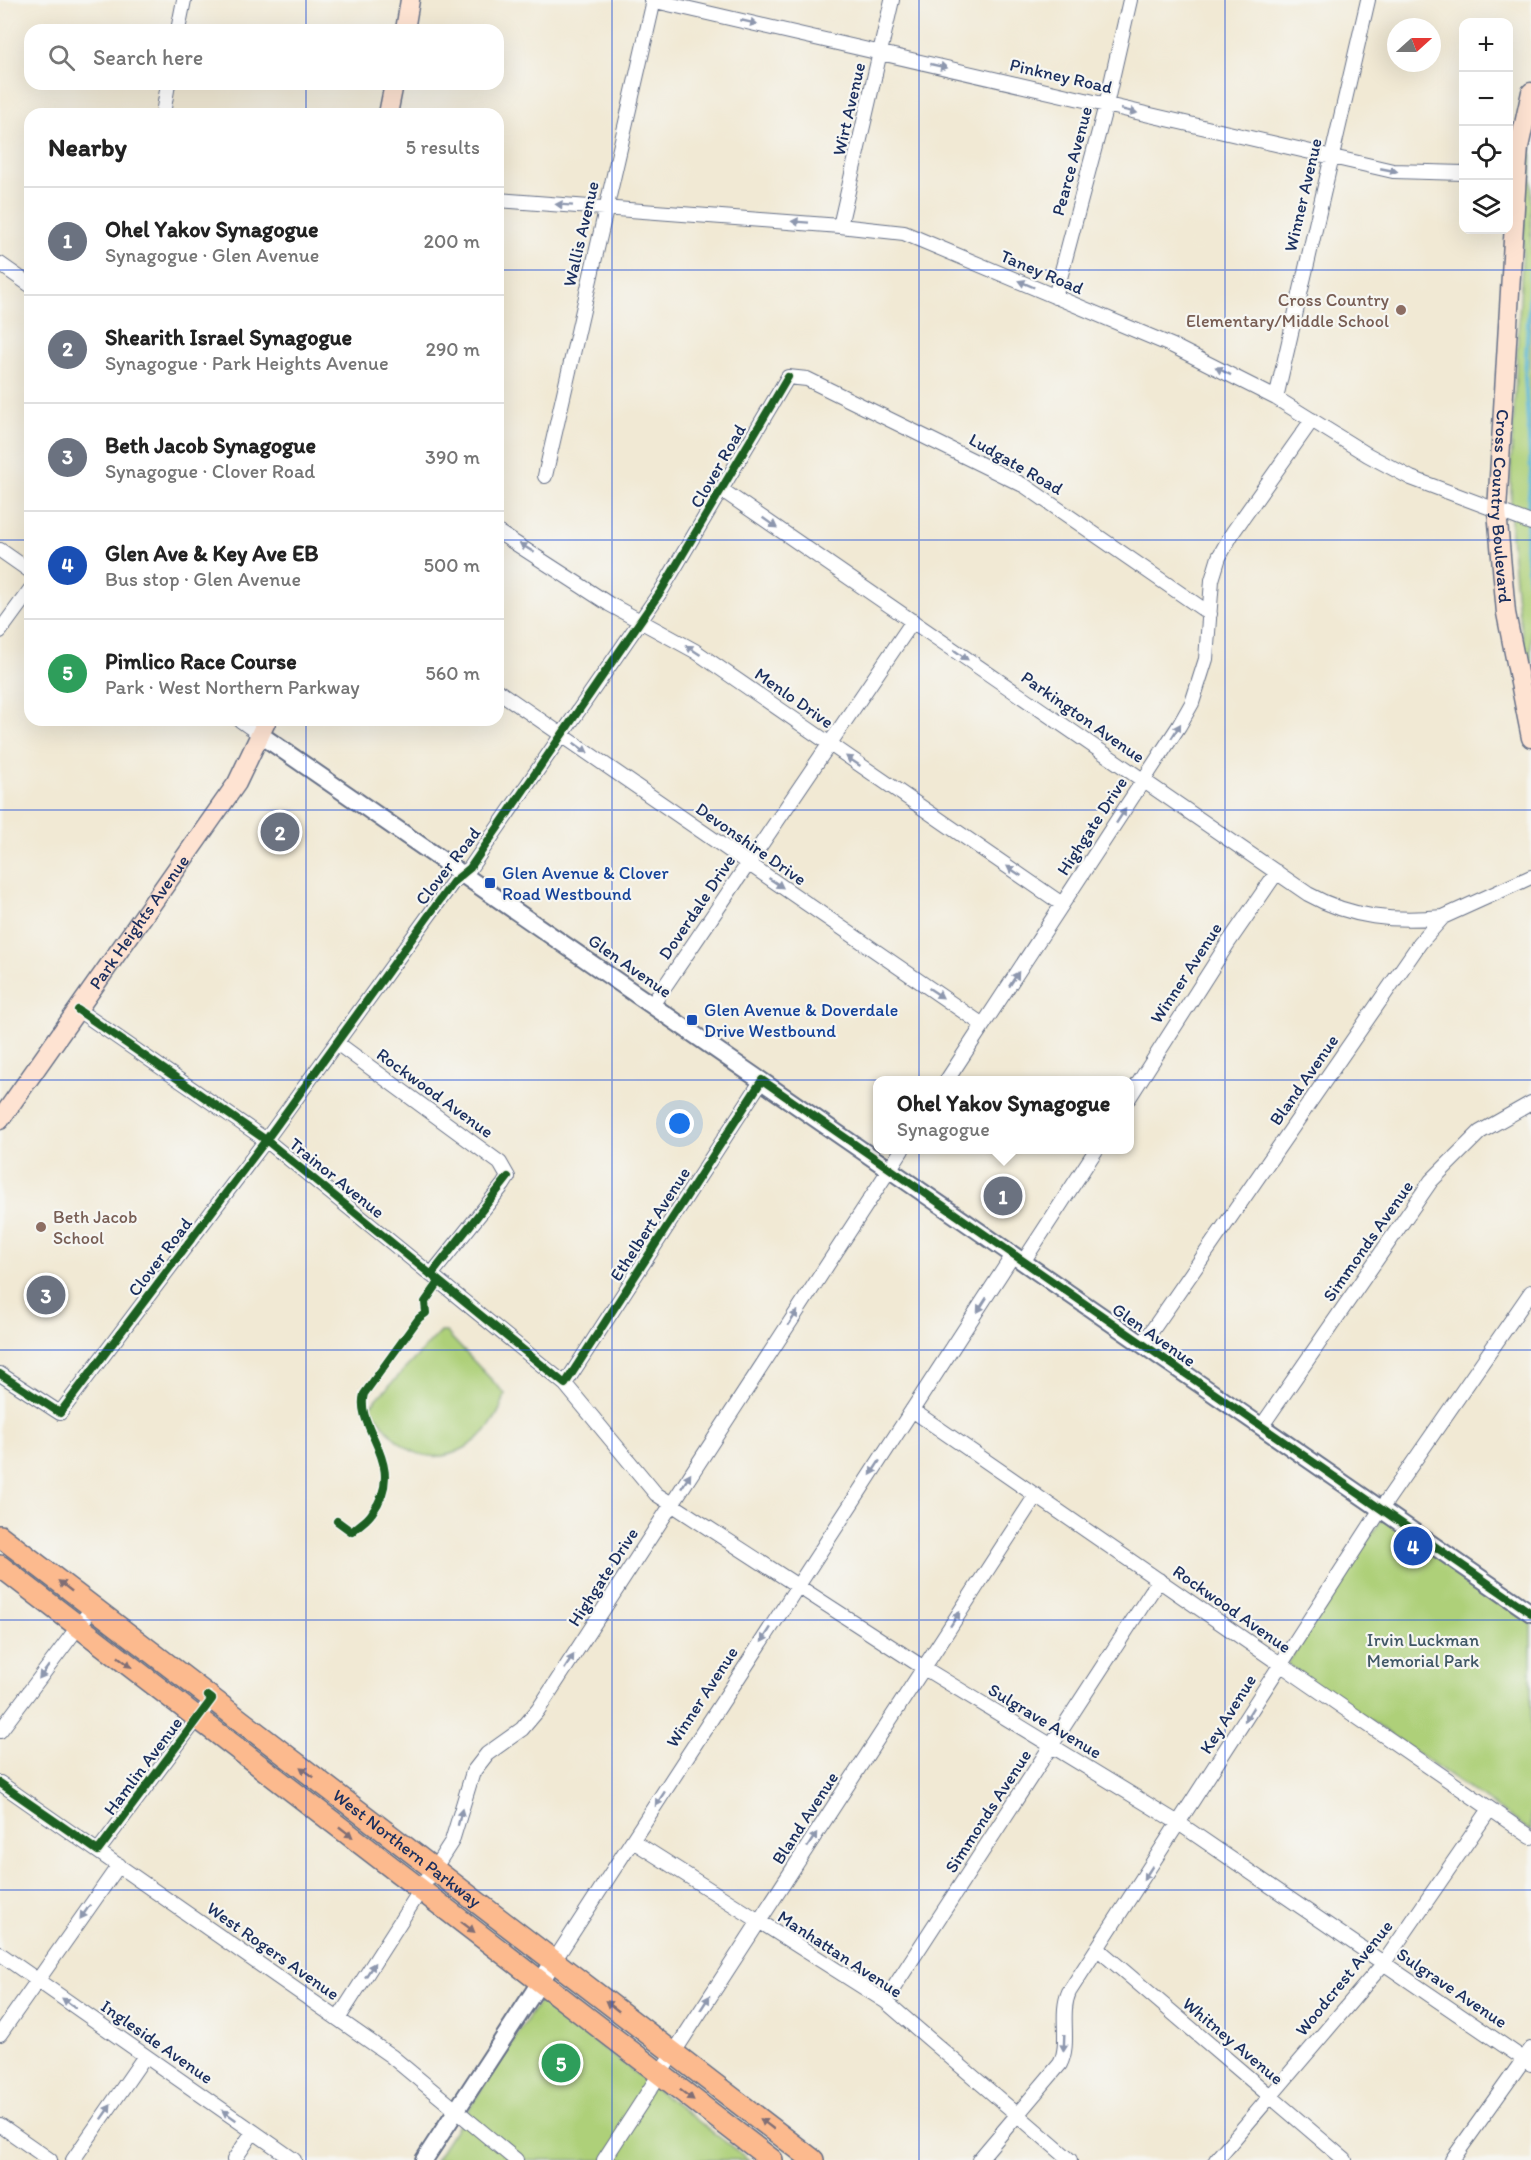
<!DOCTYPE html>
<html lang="en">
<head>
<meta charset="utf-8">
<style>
	body { margin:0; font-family:Itim,sans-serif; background:#f6f6f6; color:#222 }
	.controls { position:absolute; right:18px; top:18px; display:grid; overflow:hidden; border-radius:12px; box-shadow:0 6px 24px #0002 }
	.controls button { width:54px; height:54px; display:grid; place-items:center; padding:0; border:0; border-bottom:2px solid #e0e0e0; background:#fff; color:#222; font:30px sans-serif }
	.compass { position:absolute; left:1387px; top:18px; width:54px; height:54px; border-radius:50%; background:#fff; box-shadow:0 6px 24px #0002; rotate:69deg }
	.you { position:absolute; left:680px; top:1124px; width:21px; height:21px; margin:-15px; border:4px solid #fff; border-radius:50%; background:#1a73e8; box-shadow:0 0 0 9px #1a73e833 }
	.badge { display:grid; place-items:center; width:39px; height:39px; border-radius:50%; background:#1f6fb2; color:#fff; font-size:20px; font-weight:700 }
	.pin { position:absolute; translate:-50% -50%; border:3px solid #fff; box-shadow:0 2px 6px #0006 }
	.popup { position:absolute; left:873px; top:1076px; width:261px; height:78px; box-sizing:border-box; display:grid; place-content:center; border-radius:12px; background:#fff; filter:drop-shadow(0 2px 4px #0005); font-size:20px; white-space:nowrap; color:#767676 }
	.popup b { font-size:22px; color:#222 }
	.popup::after { content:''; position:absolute; left:50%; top:100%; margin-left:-12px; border:12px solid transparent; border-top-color:#fff }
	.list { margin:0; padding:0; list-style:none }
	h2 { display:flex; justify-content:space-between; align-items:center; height:78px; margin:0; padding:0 24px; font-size:26px }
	h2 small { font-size:20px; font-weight:400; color:#767676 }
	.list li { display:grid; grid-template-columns:39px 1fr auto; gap:18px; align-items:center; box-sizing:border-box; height:108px; padding:0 24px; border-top:2px solid #e0e0e0 }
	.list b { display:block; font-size:22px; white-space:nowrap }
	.list p { margin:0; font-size:20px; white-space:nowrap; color:#767676 }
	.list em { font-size:20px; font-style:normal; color:#767676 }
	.icon { flex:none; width:33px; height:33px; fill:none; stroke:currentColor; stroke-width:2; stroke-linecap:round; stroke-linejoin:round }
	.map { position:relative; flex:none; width:1531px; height:2160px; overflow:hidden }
	.search { position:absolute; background:#fff; box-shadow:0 6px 24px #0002; left:24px; top:24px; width:480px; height:66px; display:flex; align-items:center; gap:15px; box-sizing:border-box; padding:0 21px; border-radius:18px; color:#767676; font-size:22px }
	.panel { position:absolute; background:#fff; box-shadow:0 6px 24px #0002; left:24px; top:108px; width:480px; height:618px; border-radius:18px }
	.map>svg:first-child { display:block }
</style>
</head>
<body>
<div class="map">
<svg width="1531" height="2160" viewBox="0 0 1531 2160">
	<rect width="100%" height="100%" fill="#f6f6f2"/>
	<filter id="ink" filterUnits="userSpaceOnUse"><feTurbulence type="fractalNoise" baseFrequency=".0167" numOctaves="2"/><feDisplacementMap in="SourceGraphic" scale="12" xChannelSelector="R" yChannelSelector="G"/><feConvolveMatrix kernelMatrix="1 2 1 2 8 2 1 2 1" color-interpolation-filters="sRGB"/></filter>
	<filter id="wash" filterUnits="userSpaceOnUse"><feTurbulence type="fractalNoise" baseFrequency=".008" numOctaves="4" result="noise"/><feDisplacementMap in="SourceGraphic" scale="24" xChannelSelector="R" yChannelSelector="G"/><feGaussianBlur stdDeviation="1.35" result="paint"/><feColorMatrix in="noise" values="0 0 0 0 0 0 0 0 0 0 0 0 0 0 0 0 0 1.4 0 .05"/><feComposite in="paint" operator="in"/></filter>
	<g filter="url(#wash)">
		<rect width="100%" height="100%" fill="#f1e9d4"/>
		<path fill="#aed079" stroke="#64806c" stroke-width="1.5" d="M1531,137V686L1517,603L1511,535V465L1528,152Z
			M440,1332H446L505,1394C496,1436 444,1477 403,1445C389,1435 380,1420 370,1406Z
			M1383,1517L1531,1619V1831L1287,1664Z
			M540,2000L749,2160H435Z"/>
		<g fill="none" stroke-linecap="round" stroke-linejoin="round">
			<path stroke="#53b3d2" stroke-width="4" d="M1527,518L1531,471L1525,376L1531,268
				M1527,525L1526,546L1531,604"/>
		</g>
	</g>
	<g filter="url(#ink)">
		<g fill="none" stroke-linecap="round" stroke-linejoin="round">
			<defs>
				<path id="minor" d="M651,0L1393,171L1464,173
					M178,30L184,0
					M163,114L168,84
					M498,200L840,226L904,233L1173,346L1276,398L1368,455L1411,478L1531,523
					M840,226L892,0
					M0,264L30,285
					M1055,297L1106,105L1130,0
					M788,377L807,379L1025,486L1210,614
					M1276,398L1368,0
					M545,476L654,0
					M722,490L1308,894C1351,918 1395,922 1443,917
					M498,532L609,604L695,651L1062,904
					M0,550L30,571
					M0,631L30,590
					M498,691L983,1025
					M240,720L261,735
					M652,1005L913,621
					M78,1010L266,1140L565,1384L656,1494L924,1668L1180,1824L1531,2064
					M337,1043L500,1163L508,1177L503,1185L431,1275
					M947,1080L1179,726L1192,703L1206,659L1212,580L1219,557L1233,532L1312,420
					M1129,1098L1228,943L1277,872
					M1023,1262L1096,1150
					M1142,1345L1420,943L1443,917L1531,877
					M0,1374L60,1413L266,1140L453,882L470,868L661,591L788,377
					M565,1384L762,1080
					M912,1410L1531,1837
					M1261,1427L1431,1181L1480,1132L1531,1103
					M0,1731L93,1607
					M0,1783L391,2056L516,2160
					M633,1841L885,2001L1070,2160
					M98,1851L212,1699
					M1098,1949L1345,2160
					M0,1954L294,2160
					M554,1961L1013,1255
					M885,2001L1159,1580
					M338,2019L452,1841L473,1772L487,1754L522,1729L538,1710L902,1150
					M0,2034L119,1865
					M0,2125L50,2160
					M73,2160L145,2056
					M234,2160L253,2132
					M604,2160L1036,1495
					M979,2160L1060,2064C1071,2043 1059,2014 1069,1992L1381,1509L1531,1292
					M1216,2160L1383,1964L1490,1809
					M1452,2160L1531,2049"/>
				<path id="tertiary" d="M261,735L1531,1613
					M424,2160L554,1961"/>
				<g id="secondary">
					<path d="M405,30L410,0"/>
					<path id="s1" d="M1531,92L1519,147L1517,173L1497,511L1506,613L1531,738"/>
					<path d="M388,114L394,84"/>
					<path id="s2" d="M0,1120L237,783L267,720"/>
				</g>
				<g id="primary">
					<path id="s3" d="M0,1536L813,2160"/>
					<path d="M0,1566L772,2160"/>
				</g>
			</defs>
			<use href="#minor" stroke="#667087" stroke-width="16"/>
			<use href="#tertiary" stroke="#667087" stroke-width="20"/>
			<use href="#secondary" stroke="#667087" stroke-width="21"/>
			<use href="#primary" stroke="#667087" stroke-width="24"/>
			<use href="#minor" stroke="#fff" stroke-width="14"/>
			<use href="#tertiary" stroke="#fff" stroke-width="16"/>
			<use href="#secondary" stroke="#fee3d2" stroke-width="18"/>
			<use href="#primary" stroke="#fcba8e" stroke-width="21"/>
			<defs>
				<path id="cycleway" d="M78,1010L266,1140L565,1384L762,1080L1531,1613
					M431,1275L508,1177
					M0,1374L60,1413L266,1140L453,882L470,868L661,591L788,377
					M337,1521L352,1532C358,1525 367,1521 372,1513C409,1463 354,1429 364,1394L419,1318L426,1313L425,1302L439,1282
					M0,1783L98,1851L212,1699L208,1696"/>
			</defs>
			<use href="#cycleway" stroke="#f6f6f2" stroke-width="11"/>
			<use href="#cycleway" stroke="#1b5e20" stroke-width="8"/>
		</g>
		<defs><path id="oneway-solid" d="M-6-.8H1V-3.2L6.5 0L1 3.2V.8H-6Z" transform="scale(1.5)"/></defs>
		<g fill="#8d97ae">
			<use href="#oneway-solid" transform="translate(749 22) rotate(13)"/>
			<use href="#oneway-solid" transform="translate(939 66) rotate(13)"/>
			<use href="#oneway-solid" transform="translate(1129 111) rotate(13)"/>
			<use href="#oneway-solid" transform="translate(1389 170) rotate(11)"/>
			<use href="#oneway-solid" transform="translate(564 205) rotate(-176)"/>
			<use href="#oneway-solid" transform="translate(800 222) rotate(-176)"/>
			<use href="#oneway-solid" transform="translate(1026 284) rotate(-157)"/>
			<use href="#oneway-solid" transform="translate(1223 371) rotate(-153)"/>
			<use href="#oneway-solid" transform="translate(770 523) rotate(35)"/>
			<use href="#oneway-solid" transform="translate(527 548) rotate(-148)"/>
			<use href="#oneway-solid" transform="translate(693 650) rotate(-147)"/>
			<use href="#oneway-solid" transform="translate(961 655) rotate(35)"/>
			<use href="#oneway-solid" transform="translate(1176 731) rotate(-58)"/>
			<use href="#oneway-solid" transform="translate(581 748) rotate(35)"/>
			<use href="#oneway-solid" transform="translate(853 761) rotate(-146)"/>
			<use href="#oneway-solid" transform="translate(1121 816) rotate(-57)"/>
			<use href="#oneway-solid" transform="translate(1014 871) rotate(-146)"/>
			<use href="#oneway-solid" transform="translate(776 883) rotate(34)"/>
			<use href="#oneway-solid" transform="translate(1014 979) rotate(-57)"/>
			<use href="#oneway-solid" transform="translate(936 993) rotate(34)"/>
			<use href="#oneway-solid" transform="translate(982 1305) rotate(123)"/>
			<use href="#oneway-solid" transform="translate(793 1318) rotate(-57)"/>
			<use href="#oneway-solid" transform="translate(875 1468) rotate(123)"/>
			<use href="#oneway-solid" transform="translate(686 1481) rotate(-57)"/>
			<use href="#oneway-solid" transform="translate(955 1619) rotate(-57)"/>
			<use href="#oneway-solid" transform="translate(766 1635) rotate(123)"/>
			<use href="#oneway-solid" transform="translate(569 1662) rotate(-57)"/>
			<use href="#oneway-solid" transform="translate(44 1672) rotate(127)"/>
			<use href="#oneway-solid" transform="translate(1249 1714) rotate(122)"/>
			<use href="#oneway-solid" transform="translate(660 1799) rotate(123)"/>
			<use href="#oneway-solid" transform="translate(460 1817) rotate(-76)"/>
			<use href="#oneway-solid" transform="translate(812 1840) rotate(-57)"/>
			<use href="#oneway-solid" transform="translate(1148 1873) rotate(123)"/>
			<use href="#oneway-solid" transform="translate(85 1912) rotate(125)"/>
			<use href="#oneway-solid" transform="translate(370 1970) rotate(-57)"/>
			<use href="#oneway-solid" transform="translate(69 2003) rotate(-145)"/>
			<use href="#oneway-solid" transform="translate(705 2003) rotate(-57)"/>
			<use href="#oneway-solid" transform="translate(1064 2043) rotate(92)"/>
			<use href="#oneway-solid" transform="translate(106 2112) rotate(-55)"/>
			<use href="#oneway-solid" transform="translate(229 2115) rotate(-145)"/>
		</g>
		<g fill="#806e74">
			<use href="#oneway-solid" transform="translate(65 1586) rotate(-142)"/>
			<use href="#oneway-solid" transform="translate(125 1662) rotate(38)"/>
			<use href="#oneway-solid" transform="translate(307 1772) rotate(-143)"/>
			<use href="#oneway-solid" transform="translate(346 1832) rotate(38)"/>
			<use href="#oneway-solid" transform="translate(468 1927) rotate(38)"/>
			<use href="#oneway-solid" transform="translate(612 2006) rotate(-142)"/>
			<use href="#oneway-solid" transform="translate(687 2095) rotate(37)"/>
			<use href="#oneway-solid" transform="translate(767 2124) rotate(-142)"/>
		</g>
	</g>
	<path fill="none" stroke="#1d4ed8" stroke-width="1.5" stroke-opacity="0.55" d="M306,0V30M612,0V2160M919,0V2160M1225,0V2160M306,84V114M0,270H30M498,270H1531M0,540H30M498,540H1531M306,720V2160M0,810H1531M0,1080H1531M0,1350H1531M0,1620H1531M0,1890H1531"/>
	<g fill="#8d6e63" stroke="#f6f6f2" stroke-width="2">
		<circle cx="1401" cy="310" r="6"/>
		<circle cx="41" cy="1227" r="6"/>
	</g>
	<g fill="#1a4fb4" stroke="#f6f6f2" stroke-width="2">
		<rect x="484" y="877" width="12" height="12" rx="3"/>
		<rect x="686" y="1014" width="12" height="12" rx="3"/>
	</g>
	<g text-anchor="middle" stroke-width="4.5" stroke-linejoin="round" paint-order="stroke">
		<g font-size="18" fill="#1b2f5e" stroke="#f6f6f2">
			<text transform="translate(1061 76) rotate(13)" y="6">Pinkney Road</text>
			<text transform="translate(849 109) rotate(-77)" y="6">Wirt Avenue</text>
			<text transform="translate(1072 161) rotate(-75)" y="6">Pearce Avenue</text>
			<text transform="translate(1303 195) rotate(-77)" y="6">Winner Avenue</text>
			<text transform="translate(581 234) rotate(-77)" y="6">Wallis Avenue</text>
			<text transform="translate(1042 272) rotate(23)" y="6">Taney Road</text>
			<text transform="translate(1016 464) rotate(30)" y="6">Ludgate Road</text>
			<text transform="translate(718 466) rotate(-60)" y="6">Clover Road</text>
			<text dy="6" stroke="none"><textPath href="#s1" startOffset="416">Cross Country Boulevard</textPath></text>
			<text transform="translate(794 698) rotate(35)" y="6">Menlo Drive</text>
			<text transform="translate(1083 717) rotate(35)" y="6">Parkington Avenue</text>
			<text transform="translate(1092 826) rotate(-57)" y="6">Highgate Drive</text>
			<text transform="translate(751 844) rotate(35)" y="6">Devonshire Drive</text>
			<text transform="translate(448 866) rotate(-52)" y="6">Clover Road</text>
			<text transform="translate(697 907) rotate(-56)" y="6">Doverdale Drive</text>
			<text dy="6" stroke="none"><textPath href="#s2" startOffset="242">Park Heights Avenue</textPath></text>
			<text transform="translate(630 966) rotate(35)" y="6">Glen Avenue</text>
			<text transform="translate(1186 973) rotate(-57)" y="6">Winner Avenue</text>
			<text transform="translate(1304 1080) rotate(-55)" y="6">Bland Avenue</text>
			<text transform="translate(435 1093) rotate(36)" y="6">Rockwood Avenue</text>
			<text transform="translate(337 1178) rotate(39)" y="6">Trainor Avenue</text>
			<text transform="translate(650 1224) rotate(-57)" y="6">Ethelbert Avenue</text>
			<text transform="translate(1368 1241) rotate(-55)" y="6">Simmonds Avenue</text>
			<text transform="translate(160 1257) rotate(-53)" y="6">Clover Road</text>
			<text transform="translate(1154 1335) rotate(35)" y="6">Glen Avenue</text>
			<text transform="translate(603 1577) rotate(-57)" y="6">Highgate Drive</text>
			<text transform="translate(1232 1609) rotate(35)" y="6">Rockwood Avenue</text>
			<text transform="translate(702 1697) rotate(-57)" y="6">Winner Avenue</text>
			<text transform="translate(1228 1714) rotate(-58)" y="6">Key Avenue</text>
			<text transform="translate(1045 1721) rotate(31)" y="6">Sulgrave Avenue</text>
			<text transform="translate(143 1766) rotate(-53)" y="6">Hamlin Avenue</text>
			<text transform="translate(988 1811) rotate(-57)" y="6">Simmonds Avenue</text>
			<text transform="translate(805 1818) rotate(-57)" y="6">Bland Avenue</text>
			<text dy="6" stroke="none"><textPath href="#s3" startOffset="513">West Northern Parkway</textPath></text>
			<text transform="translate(273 1951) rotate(35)" y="6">West Rogers Avenue</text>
			<text transform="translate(840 1954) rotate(33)" y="6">Manhattan Avenue</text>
			<text transform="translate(1344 1978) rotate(-51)" y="6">Woodcrest Avenue</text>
			<text transform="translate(1452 1988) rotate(34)" y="6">Sulgrave Avenue</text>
			<text transform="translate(1233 2041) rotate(40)" y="6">Whitney Avenue</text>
			<text transform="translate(157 2042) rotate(35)" y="6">Ingleside Avenue</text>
		</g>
		<g font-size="18" fill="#785e54" stroke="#f6f6f2" text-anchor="end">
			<text x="1389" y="306">Cross Country<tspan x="1389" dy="21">Elementary/Middle School</tspan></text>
			<text x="53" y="1223" text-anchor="start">Beth Jacob<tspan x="53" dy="21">School</tspan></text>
		</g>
		<g font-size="18" fill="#164399" stroke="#f6f6f2" text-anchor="start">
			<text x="502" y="879">Glen Avenue &amp; Clover<tspan x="502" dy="21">Road Westbound</tspan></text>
			<text x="704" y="1016">Glen Avenue &amp; Doverdale<tspan x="704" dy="21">Drive Westbound</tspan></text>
		</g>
		<g font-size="18" fill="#405765" stroke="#f6f6f2">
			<text x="1423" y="1646">Irvin Luckman<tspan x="1423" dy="21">Memorial Park</tspan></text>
		</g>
	</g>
</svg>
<div class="controls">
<button>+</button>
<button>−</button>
<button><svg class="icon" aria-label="locate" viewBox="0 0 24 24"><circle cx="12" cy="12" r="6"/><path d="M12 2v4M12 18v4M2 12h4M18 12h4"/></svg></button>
<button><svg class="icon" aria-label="layers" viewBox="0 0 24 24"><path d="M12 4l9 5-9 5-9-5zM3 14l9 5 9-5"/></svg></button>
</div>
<svg class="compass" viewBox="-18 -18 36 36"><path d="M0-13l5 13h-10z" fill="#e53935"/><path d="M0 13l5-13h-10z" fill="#767676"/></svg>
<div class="you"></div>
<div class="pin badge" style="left:1003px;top:1196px;background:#6b7280">1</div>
<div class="popup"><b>Ohel Yakov Synagogue</b>Synagogue</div>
<div class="pin badge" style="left:280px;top:832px;background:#6b7280">2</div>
<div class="pin badge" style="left:46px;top:1295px;background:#6b7280">3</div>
<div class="pin badge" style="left:1413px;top:1546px;background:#1a4fb4">4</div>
<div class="pin badge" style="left:561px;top:2063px;background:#2e9e5b">5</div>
<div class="search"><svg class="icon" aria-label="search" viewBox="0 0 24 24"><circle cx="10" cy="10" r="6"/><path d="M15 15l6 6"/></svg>Search here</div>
<section class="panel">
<h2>Nearby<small>5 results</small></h2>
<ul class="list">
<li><span class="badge" style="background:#6b7280">1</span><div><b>Ohel Yakov Synagogue</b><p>Synagogue · Glen Avenue</p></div><em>200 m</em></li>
<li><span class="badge" style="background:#6b7280">2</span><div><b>Shearith Israel Synagogue</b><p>Synagogue · Park Heights Avenue</p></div><em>290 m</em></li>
<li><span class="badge" style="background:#6b7280">3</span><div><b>Beth Jacob Synagogue</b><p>Synagogue · Clover Road</p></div><em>390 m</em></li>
<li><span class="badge" style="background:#1a4fb4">4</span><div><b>Glen Ave &amp; Key Ave EB</b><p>Bus stop · Glen Avenue</p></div><em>500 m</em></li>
<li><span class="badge" style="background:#2e9e5b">5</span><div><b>Pimlico Race Course</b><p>Park · West Northern Parkway</p></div><em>560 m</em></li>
</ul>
</section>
</div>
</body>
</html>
